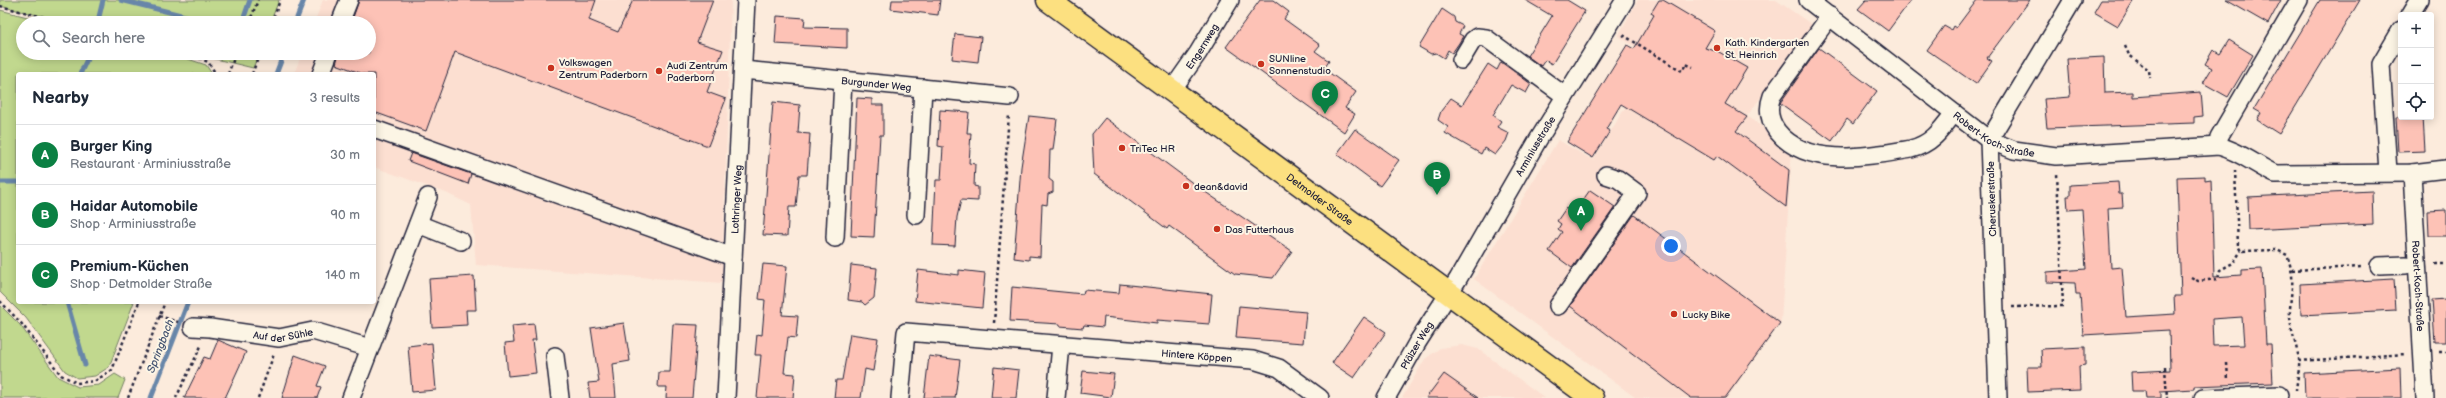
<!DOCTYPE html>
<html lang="en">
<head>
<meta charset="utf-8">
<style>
	body { margin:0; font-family:"Balsamiq Sans",sans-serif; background:#f6f6f7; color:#1f2937 }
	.controls { position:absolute; right:12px; top:12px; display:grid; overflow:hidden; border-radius:4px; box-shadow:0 2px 10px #0003 }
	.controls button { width:36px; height:36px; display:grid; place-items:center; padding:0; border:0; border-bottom:1px solid #e0e1e3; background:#fff; color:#1f2937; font:20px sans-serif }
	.you { position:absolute; left:1671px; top:246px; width:14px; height:14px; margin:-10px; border:3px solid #fff; border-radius:50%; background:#1a73e8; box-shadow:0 0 0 6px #1a73e833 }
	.badge { display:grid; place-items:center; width:26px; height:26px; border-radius:50%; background:#0b8043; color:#fff; font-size:13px; font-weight:700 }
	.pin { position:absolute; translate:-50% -33px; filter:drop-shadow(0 1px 2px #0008) }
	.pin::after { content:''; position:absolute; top:21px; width:14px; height:12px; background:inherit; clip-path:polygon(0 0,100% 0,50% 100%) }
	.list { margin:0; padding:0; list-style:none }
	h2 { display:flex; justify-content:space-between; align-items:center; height:52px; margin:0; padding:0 16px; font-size:17px }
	h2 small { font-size:13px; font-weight:400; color:#747a83 }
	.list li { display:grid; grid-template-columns:26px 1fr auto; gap:12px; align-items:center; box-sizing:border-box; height:60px; padding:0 16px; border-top:1px solid #e0e1e3 }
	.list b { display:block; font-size:15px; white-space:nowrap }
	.list p { margin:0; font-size:13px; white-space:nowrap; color:#747a83 }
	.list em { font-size:13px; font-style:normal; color:#747a83 }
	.icon { flex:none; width:22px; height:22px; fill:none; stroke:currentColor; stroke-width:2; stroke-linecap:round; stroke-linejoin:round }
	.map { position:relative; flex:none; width:2446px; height:398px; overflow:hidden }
	.search { position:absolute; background:#fff; box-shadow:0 2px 10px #0003; left:16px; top:16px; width:360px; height:44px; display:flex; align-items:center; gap:10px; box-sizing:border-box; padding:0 14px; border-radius:22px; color:#747a83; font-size:15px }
	.panel { position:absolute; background:#fff; box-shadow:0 2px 10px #0003; left:16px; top:72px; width:360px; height:232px; border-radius:4px }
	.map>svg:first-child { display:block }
</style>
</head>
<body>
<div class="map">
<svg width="2446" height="398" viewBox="0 0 2446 398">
	<rect width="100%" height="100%" fill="#fcebdc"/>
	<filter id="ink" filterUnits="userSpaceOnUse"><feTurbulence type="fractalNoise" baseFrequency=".025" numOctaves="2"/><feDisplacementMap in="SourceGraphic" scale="8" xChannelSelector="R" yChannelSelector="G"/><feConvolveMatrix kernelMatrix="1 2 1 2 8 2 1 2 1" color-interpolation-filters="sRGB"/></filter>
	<g filter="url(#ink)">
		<path fill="#fcdfd1" d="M323,0H731L722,283L476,265L471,205L446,193L374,167V74H294L302,53H369V23H314Z
			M1638,0H1776L1814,26L1747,116L1792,148L1781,322L1727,398H1636L1474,279L1558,140L1593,160L1655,59L1618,36Z
			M1462,345L1478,349L1545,398H1402L1425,359L1440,348Z"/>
		<path fill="#c1d88e" stroke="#727d64" d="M0,0H279L270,23H70L0,6Z
			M0,10L51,23H23V53H170L206,65L212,74H18V302H134L109,367L95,376L77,378L65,371L26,318L0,292Z
			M191,53H259L253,68Z
			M0,305L20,325L58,377L78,387L99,385L115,374L125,380L118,398H0Z"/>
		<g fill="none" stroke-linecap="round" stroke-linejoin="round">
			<path stroke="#6886a9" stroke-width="5" d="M121,0L213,23
				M98,21L103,0
				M242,23L250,0
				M295,23L304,0
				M80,74L90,53
				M276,74L284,53
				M0,182H18
				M67,302L85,365
				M151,398L188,302"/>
		</g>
		<path fill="#fdc2b6" stroke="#22223b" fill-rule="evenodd" d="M359,0H596L589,20L618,32L633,0H713L697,42L723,50L707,92L726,99L708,146L455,52L426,131L374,112V74H363L336,64L339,53H369V23H351Z
			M892,0H940L938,15L891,9Z
			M1260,0H1273L1289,12L1284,19L1320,45L1315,51L1329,61L1324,69L1356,92L1345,108L1355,114L1344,132L1226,47Z
			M1525,0H1567L1585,11L1552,64L1545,60L1541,66L1527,56L1552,16Z
			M1659,0H1663L1715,31L1705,48L1719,52L1747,68L1725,104L1747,117L1736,131L1789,170L1786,207L1717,156L1714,160L1621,104L1606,129L1610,131L1593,158L1567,142L1627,45L1634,49L1654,15L1651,13Z
			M1866,0H1911L1888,31L1858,9Z
			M1977,0H2030L1987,58L1992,61L1976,84L1927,50L1944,26L1951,30L1953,26L1956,28Z
			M2101,0H2134L2118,26L2094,12Z
			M2226,0H2281L2268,24Z
			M2320,0H2360L2279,134L2257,120L2261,113L2254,109Z
			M1442,9L1454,17L1455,22L1463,26L1459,34L1463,36L1459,43L1452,53L1448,50L1444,58L1436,53L1431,54L1419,47Z
			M777,16L805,18L804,27L847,28V48L775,44Z
			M955,34L981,37L978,62L952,59Z
			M2229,40L2253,55L2228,97L2203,83L2212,68L2205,64L2213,50L2220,54Z
			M1819,48L1877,91L1853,124L1847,119L1832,141L1780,103Z
			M2104,57L2105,93L2133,92V97L2201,92L2203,116L2194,117V123L2047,128L2044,99L2070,97L2067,59Z
			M1501,62L1531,84L1526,93L1511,85L1493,115L1501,121L1497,127L1509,133L1506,141L1495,155L1484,148L1481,154L1445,133L1448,127L1438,120L1441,111L1451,98L1462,105L1488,64L1497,70Z
			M857,98L872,99V105H883V135H880L874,237L851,236Z
			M773,102L800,105L798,133L810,134L807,175H799L796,207H789L787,236L763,235Z
			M940,110L969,112L967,133H971L969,163L975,164L974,186L978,187V201L961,200L957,217L955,246L933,245L936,180H941L943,147L938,146Z
			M1029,116L1057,119L1053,150H1050L1049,179L1053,182V192L1048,194L1047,205L1042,204L1040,257L1029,256V260L1014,258L1021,167Z
			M2396,117H2423L2425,151L2398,152Z
			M1105,118L1198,187L1292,251L1273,278L1235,274L1169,226L1167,229L1094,174L1092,134Z
			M1355,129L1399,160L1380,186L1337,154Z
			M411,153L471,174L468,184L408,161Z
			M2205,176V180L2211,179L2214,277L2241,275V270L2262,269L2266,344H2271L2273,383L2194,386V389L2161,391V398H2146L2145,391H2132L2131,372L2170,370L2169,330L2083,335L2080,294H2076L2075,283L2047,282V272L2086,269L2082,209L2068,210L2067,196H2070V185L2118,182L2119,194H2122L2123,207L2108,208L2111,268L2122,267L2126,317L2175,314L2174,296H2181L2177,177ZM2242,317L2244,345L2213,346L2212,319Z
			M1590,190L1615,207L1572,268L1549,251L1562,232L1558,229L1561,224L1557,221L1566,208L1573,214Z
			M2372,191L2373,224L2249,230L2248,197Z
			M2446,210V236H2429L2428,211Z
			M1634,215L1780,323L1725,398H1691L1570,306Z
			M763,264L787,266L782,315L798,316L796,338L788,337L784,373L795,374L793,398H757L761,355H755L757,334L762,335L765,300L759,299Z
			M851,265L877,268L874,298L865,305L862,302L848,300Z
			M918,270L959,275V270L985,273L982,308L915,301Z
			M474,276L476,310H466L467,325L432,327L429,279Z
			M2394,279L2396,310L2301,315L2300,284Z
			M1120,284L1212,294L1209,324L1157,320V323L1104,317L1103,327L1084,325L1083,328L1060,326V324L1010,321L1012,287L1083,294L1084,290L1119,293Z
			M2446,299V342H2435L2432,300Z
			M1239,306L1306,312L1303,343L1236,338Z
			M1364,317L1386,332L1354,378L1332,363Z
			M624,323L630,361L613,364L616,398H590L588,383L599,382L591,328Z
			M534,324L536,340H532L536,373L508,376L505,343L514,342L512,326Z
			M673,324L698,325L692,398H666L667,387H658L659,372H670Z
			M850,334L878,338L873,371L865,369L861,398H834L836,380H842Z
			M218,340L246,352L225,398H184L204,357L210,359Z
			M432,343L436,390L412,392L408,346Z
			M2085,347V365L2079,366L2080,390L2028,392L2027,367H2042L2041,349Z
			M295,355L325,366L317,386L321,387L317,398H282Z
			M929,356L960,360L955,398H924Z
			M994,367L1019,370L1016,398H991Z
			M2400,368L2401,398H2305L2304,373Z
			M1083,371L1114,374L1111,397L1080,393Z
			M1444,374L1478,398H1426Z"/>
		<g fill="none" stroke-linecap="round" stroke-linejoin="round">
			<defs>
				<g id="minor">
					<path id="s1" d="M1808,0L1989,140L2014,150L2056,156L2219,146C2239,151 2256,165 2275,174L2412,173L2446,169"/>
					<path d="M2410,15L2419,0"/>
					<path d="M1830,16L1772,96C1767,109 1769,120 1777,131C1807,169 1870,156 1911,149C1932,144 1942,129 1954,113"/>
					<path d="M340,23L349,0"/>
					<path d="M1461,60L1473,40L1477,37L1486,38L1565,96"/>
					<path id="s2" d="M743,70L1010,97"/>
					<path d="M321,74L329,53"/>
					<path id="s3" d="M1172,90L1198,53L1230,0"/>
					<path d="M374,129L733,257"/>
					<path d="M2219,146V137L2299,0"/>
					<path d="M2388,172L2381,64L2401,30"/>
					<path id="s4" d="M2412,173L2425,398"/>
					<path d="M916,215L923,88"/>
					<path d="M418,224L461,241"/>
					<path d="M835,238L843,80"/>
					<path d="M2379,266L2406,265"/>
					<path d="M1558,306L1637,193L1618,179L1606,175"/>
					<path id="s5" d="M193,327L210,328L279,338L313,331L370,348"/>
					<path d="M555,356L560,398"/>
					<path d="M351,398L428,197"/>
					<path id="s6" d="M726,398L746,0"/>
					<path id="s7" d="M900,398L906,332L1253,360L1279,368L1320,398"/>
					<path d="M1056,398L1061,345"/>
					<path id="s8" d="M1386,398L1417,343L1458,279L1538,140L1625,0"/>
					<path d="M1998,398L1989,140L2073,0"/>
					<path d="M2203,398L2279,395"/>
				</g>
				<g id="major">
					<path id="s9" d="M1048,0L1592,398"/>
				</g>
			</defs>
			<use href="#minor" stroke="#22223b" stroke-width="20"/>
			<use href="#major" stroke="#22223b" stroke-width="25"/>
			<path stroke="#22223b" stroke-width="2.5" stroke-dasharray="3 3" stroke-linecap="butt" d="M0,6L67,23
				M249,23L258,0
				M272,23L280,0
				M1623,35L1682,71L1686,64L1693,67
				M2125,46L2129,55L2149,70L2150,78
				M188,53L208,62L216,74
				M228,74L236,53
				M252,74L260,53
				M2235,170L2238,246L2241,251L2277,250L2287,255C2296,281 2291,286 2290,310C2289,327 2296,343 2299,359C2300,368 2297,380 2296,390
				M2435,264H2446
				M2292,270L2362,267
				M2191,277L2198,281L2218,279L2220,270L2233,263L2241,251
				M0,301L21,323L61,375L77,383L95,381L112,370L139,302
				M2012,307L2063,306L2057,173
				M159,316L178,322
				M994,323L1009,114
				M2439,352H2446
				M2299,361L2406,354
				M2227,363L2228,380
				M2165,367L2167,398
				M128,398L165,302
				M176,398L202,344
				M258,398L274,354"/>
			<use href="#minor" stroke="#fcf5e5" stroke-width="17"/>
			<use href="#major" stroke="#fce080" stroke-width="22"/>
		</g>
	</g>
	<g fill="#c8321e" stroke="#fcf5e5" stroke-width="1.5">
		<circle cx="1717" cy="48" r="4"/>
		<circle cx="1261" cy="64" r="4"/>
		<circle cx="551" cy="68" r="4"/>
		<circle cx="659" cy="71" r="4"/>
		<circle cx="1122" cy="148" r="4"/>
		<circle cx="1186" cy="186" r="4"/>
		<circle cx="1217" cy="229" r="4"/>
		<circle cx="1674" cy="314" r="4"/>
	</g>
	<g text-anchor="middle" stroke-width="4" stroke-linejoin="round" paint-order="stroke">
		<g font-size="10" fill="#22223b" stroke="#fcf5e5" text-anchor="start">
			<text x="1725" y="46">Kath. Kindergarten<tspan x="1725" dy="12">St. Heinrich</tspan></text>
			<text x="1269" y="62">SUNline<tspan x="1269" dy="12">Sonnenstudio</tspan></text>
			<text x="559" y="66">Volkswagen<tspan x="559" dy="12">Zentrum Paderborn</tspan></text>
			<text x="667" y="69">Audi Zentrum<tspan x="667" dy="12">Paderborn</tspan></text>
			<text x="1130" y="152">TriTec HR</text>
			<text x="1194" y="190">dean&amp;david</text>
			<text x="1225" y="233">Das Futterhaus</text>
			<text x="1682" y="318">Lucky Bike</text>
		</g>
		<g font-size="10" fill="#22223b" stroke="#fcf5e5">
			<text dy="4" stroke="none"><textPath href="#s3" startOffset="53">Engernweg</textPath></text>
			<text dy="4" stroke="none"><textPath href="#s2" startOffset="134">Burgunder Weg</textPath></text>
			<text dy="4" stroke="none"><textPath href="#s1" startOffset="231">Robert-Koch-Straße</textPath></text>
			<text dy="4" stroke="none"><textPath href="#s8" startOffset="293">Arminiusstraße</textPath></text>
			<text dy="4" stroke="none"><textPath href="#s6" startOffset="199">Lothringer Weg</textPath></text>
			<text dy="4" stroke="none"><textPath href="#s9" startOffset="337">Detmolder Straße</textPath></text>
			<text transform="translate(1991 199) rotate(-92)" y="4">Cheruskerstraße</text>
			<text dy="4" stroke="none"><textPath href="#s4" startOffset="113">Robert-Koch-Straße</textPath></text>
			<text dy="4" stroke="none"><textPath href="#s5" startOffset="91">Auf der Sühle</textPath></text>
			<text dy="4" stroke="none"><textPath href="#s8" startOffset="61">Pfälzer Weg</textPath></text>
			<text dy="4" stroke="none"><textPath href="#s7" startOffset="358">Hintere Köppen</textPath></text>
		</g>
		<g font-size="11" font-style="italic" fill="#455472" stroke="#fcf5e5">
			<text transform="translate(160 346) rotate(-69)" y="4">Springbach</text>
		</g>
	</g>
</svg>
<div class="controls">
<button>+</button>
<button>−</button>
<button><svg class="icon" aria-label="locate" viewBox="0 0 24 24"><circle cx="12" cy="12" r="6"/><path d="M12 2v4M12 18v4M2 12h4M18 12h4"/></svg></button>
</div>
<div class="you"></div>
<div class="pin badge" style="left:1581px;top:231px">A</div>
<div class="pin badge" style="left:1437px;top:195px">B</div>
<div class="pin badge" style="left:1325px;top:114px">C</div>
<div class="search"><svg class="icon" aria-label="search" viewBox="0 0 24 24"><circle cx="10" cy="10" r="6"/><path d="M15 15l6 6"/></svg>Search here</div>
<section class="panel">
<h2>Nearby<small>3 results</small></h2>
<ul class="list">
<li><span class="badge">A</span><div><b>Burger King</b><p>Restaurant · Arminiusstraße</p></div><em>30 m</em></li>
<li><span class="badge">B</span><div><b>Haidar Automobile</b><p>Shop · Arminiusstraße</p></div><em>90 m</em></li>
<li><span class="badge">C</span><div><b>Premium-Küchen</b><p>Shop · Detmolder Straße</p></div><em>140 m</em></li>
</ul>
</section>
</div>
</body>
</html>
